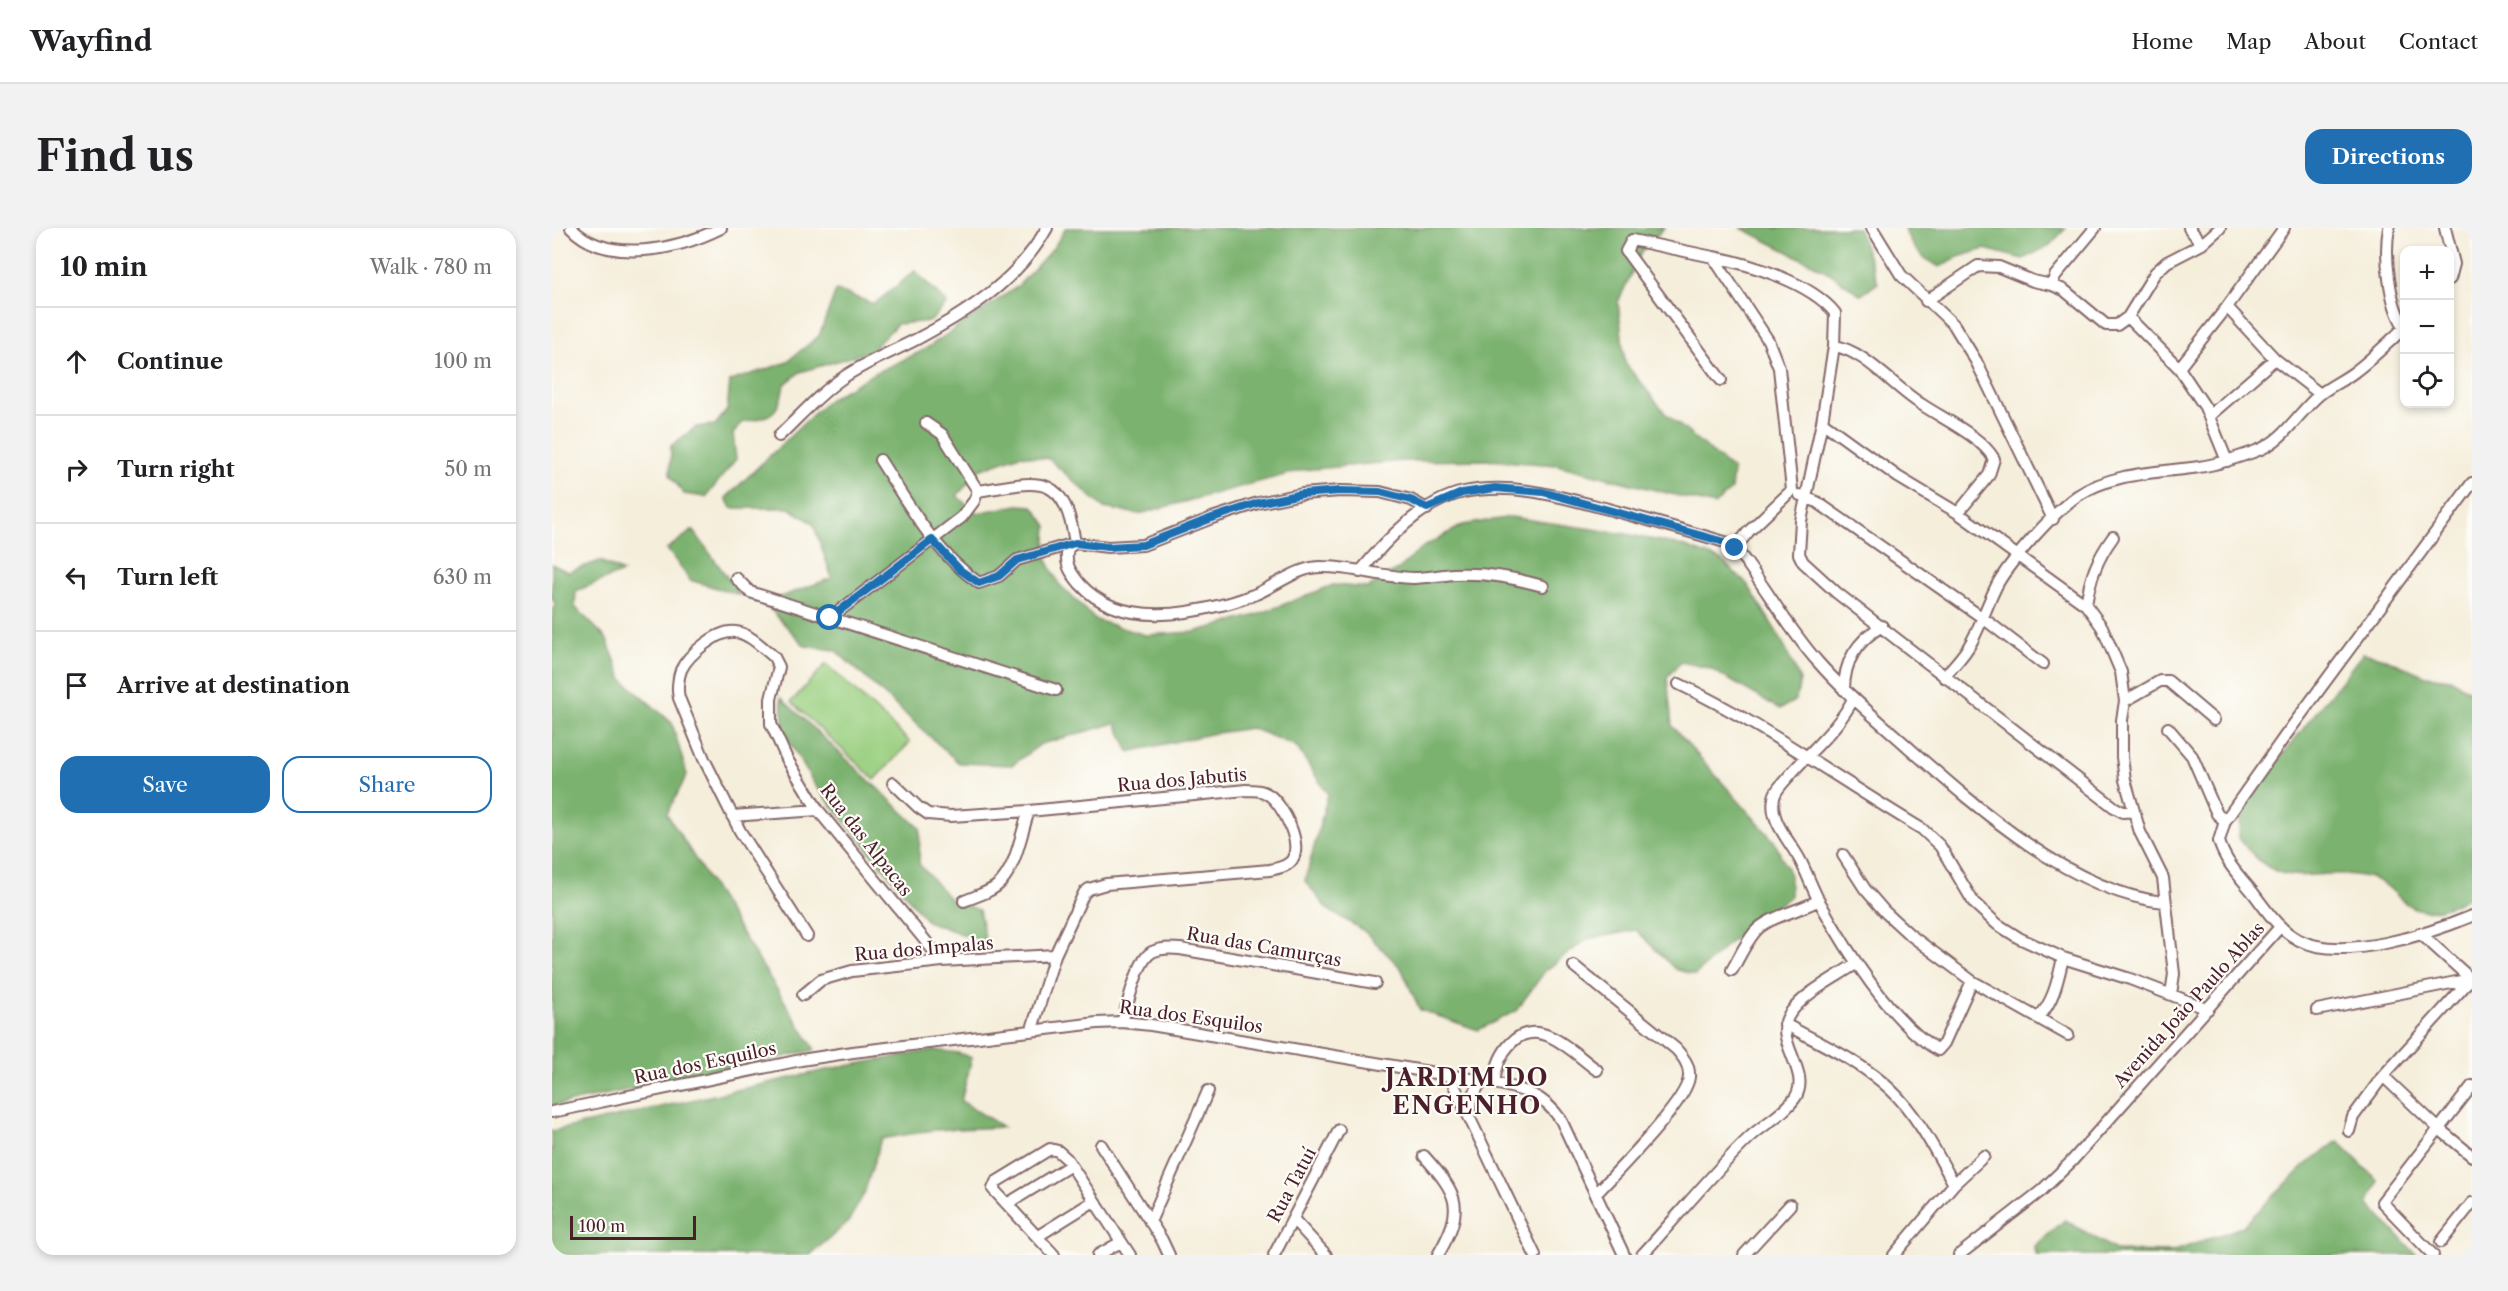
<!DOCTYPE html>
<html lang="en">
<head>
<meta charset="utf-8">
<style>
	body { margin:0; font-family:"Libre Caslon Text",serif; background:#f2f2f2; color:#202124 }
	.controls { position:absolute; right:18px; top:18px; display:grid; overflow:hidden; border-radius:12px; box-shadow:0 3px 9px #0003 }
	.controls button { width:54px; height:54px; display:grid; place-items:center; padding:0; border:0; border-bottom:2px solid #e0e0e0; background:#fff; color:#202124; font:30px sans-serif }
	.scale { position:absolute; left:18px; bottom:15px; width:126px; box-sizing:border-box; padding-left:6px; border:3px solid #4a1f2b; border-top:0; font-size:16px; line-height:21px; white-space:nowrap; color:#4a1f2b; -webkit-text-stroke:4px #fdfcf7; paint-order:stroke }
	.stop { position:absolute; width:18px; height:18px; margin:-14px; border:4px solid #1f6fb2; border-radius:50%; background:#fff }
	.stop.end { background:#1f6fb2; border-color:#fff; box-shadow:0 2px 6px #0008 }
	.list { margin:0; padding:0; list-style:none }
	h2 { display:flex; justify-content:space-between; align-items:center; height:78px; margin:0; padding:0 24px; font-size:26px }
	h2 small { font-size:20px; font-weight:400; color:#757577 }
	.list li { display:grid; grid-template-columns:39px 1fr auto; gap:18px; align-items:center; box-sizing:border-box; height:108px; padding:0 24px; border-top:2px solid #e0e0e0 }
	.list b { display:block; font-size:22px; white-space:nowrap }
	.list em { font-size:20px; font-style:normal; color:#757577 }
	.actions { display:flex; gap:12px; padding:18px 24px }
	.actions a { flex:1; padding:14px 0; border:2px solid #1f6fb2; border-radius:18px; text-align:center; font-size:21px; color:#1f6fb2 }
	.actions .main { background:#1f6fb2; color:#fff }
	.icon { flex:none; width:33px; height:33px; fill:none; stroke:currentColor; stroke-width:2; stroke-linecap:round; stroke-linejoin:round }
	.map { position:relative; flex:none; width:1920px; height:1027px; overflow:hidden; border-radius:18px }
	header { display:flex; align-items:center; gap:36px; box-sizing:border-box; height:84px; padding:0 30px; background:#fff; border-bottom:2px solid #e0e0e0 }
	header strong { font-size:28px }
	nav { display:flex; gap:33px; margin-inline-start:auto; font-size:21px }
	.intro { display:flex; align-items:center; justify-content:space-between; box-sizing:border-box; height:144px; padding:0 36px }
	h1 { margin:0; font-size:42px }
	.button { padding:15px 27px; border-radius:18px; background:#1f6fb2; color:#fff; font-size:21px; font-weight:700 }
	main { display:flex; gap:36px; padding:0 36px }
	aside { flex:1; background:#fff; border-radius:18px; box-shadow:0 3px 9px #0003 }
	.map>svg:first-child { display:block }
</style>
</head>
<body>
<header>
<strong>Wayfind</strong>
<nav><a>Home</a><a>Map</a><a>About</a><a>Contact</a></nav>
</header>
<div class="intro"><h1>Find us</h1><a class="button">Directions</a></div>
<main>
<aside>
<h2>10 min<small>Walk · 780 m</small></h2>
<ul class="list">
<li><svg class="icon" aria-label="ahead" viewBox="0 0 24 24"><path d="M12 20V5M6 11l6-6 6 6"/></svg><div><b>Continue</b></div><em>100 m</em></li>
<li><svg class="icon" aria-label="right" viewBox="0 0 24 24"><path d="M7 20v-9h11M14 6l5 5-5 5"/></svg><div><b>Turn right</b></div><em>50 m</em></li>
<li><svg class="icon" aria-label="left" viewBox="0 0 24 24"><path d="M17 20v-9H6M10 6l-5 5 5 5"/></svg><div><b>Turn left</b></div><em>630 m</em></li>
<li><svg class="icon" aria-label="arrive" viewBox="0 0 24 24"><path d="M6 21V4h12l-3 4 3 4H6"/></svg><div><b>Arrive at destination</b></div></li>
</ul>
<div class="actions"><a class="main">Save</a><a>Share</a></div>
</aside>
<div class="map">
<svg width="1920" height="1027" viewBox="0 0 1920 1027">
	<rect width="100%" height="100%" fill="#fdfcf7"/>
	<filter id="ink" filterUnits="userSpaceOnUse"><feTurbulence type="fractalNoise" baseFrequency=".0167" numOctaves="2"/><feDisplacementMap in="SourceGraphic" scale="12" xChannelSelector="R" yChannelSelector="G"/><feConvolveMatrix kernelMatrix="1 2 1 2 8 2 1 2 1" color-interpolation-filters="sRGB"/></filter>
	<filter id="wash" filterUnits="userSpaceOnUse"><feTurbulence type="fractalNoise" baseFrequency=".008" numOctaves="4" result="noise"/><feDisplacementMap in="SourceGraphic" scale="24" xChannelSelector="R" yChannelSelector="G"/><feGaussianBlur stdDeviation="1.35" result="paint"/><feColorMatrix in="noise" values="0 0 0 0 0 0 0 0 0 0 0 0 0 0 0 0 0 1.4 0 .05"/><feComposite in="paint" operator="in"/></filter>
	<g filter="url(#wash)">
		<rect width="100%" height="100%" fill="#f5eedb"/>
		<path fill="#9bd082" stroke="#727856" stroke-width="1.5" d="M274,436L358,514L323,552L239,474Z"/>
		<path fill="#7cb270" stroke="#63684e" stroke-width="1.5" d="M514,0H1112L1090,23L1066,74L1073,135L1113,185L1181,242L1179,262L1162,277L1005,237L937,232L850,233L751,242L587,286L552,280L497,231L468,227L427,242L405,268L425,285L466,277L481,278L495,298L493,328L507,356L544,392L593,407L642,404L705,387L781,357L816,360L848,340L871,319L911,297L959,289L1074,306L1131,318L1169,332L1196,357L1230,413L1248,452L1244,472L1228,481L1157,440L1129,434L1115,449L1120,498L1222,613L1238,647V668L1187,706L1143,747L1123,741L1084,702L1035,711L993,743L964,783L926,802L868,782L849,740L812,703L775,681L753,653L776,566L744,518L699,500L658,506L577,524L564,495L489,516L460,537L407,535L283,422L253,418L218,381L225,370L280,350L261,295L237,280H179L174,270L276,172L321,146L370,123L466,58L502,19Z
			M1189,0H1306L1326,55L1309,67L1276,44Z
			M1352,0H1514L1497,18L1471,31L1433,21L1406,29L1388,39C1369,31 1360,19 1352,0Z
			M363,43L395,75L379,93L345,96L319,123L248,144L232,157C227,188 218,189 190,194L181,206L184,231L154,269L132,266L118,247L119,218L144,199L163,197L175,182L178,153L233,135L267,108L284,62L322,76Z
			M141,302L188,367L138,352L115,321Z
			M48,333L71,344L24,363L23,379L54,410L71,452L120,495L135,547L115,586L263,822L0,878V391L3,374L0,372V336L16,344Z
			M1811,425L1829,429L1874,448L1898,451L1920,464V666C1902,679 1872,691 1852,674C1838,661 1834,654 1815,649C1757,636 1732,671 1687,610L1688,592L1693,574Z
			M229,470L368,600L367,636L399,672L427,682L434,715L375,693L263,557L232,505Z
			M382,822L407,825L420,830L409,873L451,899L381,902L329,911L312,966L296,994L258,1027H0V903L283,840Z
			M1786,913L1826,953L1816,976L1865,1027H1484L1483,1018L1513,992L1565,1023L1620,1024L1690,999L1753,937Z"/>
	</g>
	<g filter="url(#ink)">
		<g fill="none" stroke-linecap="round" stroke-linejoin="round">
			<defs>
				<path id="minor" d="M19,0C56,38 127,21 169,0
					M1320,0L1349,47L1402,97L1424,133L1501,291
					M1637,0L1650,16
					M1837,0C1832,26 1837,76 1852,98
					M1893,0L1902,36L1898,51
					M1161,29C1199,36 1259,55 1283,85L1282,118L1270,194L1249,293L1247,326L1251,334L1285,365L1562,579L1571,584L1581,583
					M1500,57L1503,48L1543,0
					M1374,73L1426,38L1447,39L1481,53L1500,57L1512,62L1554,97H1565L1576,89L1603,45L1615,34L1650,16L1668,0
					M1675,79L1723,131L1768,166
					M1576,89L1627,140L1653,179L1675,233
					M1282,118C1312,122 1343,160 1369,176C1391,191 1429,208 1442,231L1437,247L1406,285
					M1627,140L1675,79L1732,0
					M1169,152L1074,23L1080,12L1161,29L1216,112L1227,140L1240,262L1197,303L1183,320
					M1657,188L1723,131
					M1270,194L1346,249L1406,285L1534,377L1550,399L1569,444L1573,473L1570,492V529L1573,552L1588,604L1611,650L1622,746L1619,766
					M227,208C248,188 268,165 292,149C314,134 340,124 365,111C416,84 466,52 495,0
					M328,232C357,277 382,324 427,355L447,348L465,332L523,315L556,319L591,317L660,290L706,275L750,266L788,263L828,264L859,272L875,281
					M1920,255L1733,508L1673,593L1667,613C1672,633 1689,650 1702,666C1715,683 1727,702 1747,712C1790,734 1877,706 1920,688
					M426,263C487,253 512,243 523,315
					M1248,267L1265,274L1431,390L1491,436
					M523,315L516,320C512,335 518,344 528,356C563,395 623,389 669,377C681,375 693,370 704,366C725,357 747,338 771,339C801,339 831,349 861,350C874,350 888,347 902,346C936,345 958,349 991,358
					M808,344C834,312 870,273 912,264C962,254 1009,269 1056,281C1096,292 1136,303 1176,315L1183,320L1194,334C1218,367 1239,404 1266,434C1293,465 1325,491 1355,518C1423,578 1520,665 1612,674
					M184,350L198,364L504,462
					M1534,377C1538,350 1545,331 1561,309
					M278,390L410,289L422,273L426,263L390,206L374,195
					M1392,449C1402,437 1413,427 1420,413C1430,394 1436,374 1446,355C1460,331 1502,284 1525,268C1561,244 1606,245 1647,239C1667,236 1685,230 1704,223C1732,213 1745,186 1767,167C1779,157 1793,152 1805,142C1822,129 1837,114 1852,100
					M1127,456C1213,497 1289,553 1370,601L1388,618L1422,675L1445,696L1467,710L1511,730L1578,751L1656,781
					M1292,462C1292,433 1305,413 1330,398
					M1301,471C1287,500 1258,523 1237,548C1232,554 1223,562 1222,570C1217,593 1238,613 1248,632C1255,645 1260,660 1267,673C1293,720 1340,796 1386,822L1392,815L1420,753
					M1573,473L1608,453H1616L1662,492
					M1616,500L1640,528L1665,586L1673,593
					M341,555L366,579L376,586L399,588L477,583L694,562C702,562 710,562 717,567C731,577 751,616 740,632C735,639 726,640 718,642L554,656L537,661L532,665L503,727L480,801
					M180,588L266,582
					M1291,627L1313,661L1333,684L1357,706L1420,753L1516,807
					M412,673C424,668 440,664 449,654C465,636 469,605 477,583
					M1868,705L1920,752
					M255,708L188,603L152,531L127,470C125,462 126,450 129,442C136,427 166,401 184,404C198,406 211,420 222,429L227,439L219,471V496L235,531L266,582L390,733
					M1022,738L1124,821C1131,829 1138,837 1137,849C1135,874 1063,945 1044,966
					M1180,742C1187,730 1193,716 1202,705C1214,689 1248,683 1267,672
					M251,767L269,752L300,743L390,733L503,727
					M1765,782L1919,751
					M1487,789C1502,773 1506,751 1511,730
					M570,794C576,777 585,732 600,724C608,720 619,720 628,721L823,755
					M1233,796C1267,815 1310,834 1338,861C1365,886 1384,924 1402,956
					M1831,848L1886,900L1920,928
					M898,849L983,1027
					M942,855C945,826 965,793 999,809C1016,817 1031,832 1045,842
					M0,884L249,832L301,824L545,795L570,794L599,797L942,855C971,861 992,867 1009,892L1072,1027
					M917,885L919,871L929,854
					M1797,903L1801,889L1831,848L1919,751
					M549,917L610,1012L617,1027
					M872,928C907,967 913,980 886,1027
					M455,976L519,937
					M741,991L774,1027
					M598,994L656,863
					M486,1008L542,973
					M1889,1014L1920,975
					M502,1027L441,961L444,954L498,921L506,923L515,931L578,1027
					M546,1027L569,1014
					M722,1027L787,902
					M1090,1027C1125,989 1161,944 1198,909C1212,896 1232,886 1243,870C1261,843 1218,811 1239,784C1255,763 1283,750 1305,735
					M1192,1027L1238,977
					M1342,1027L1402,956L1432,928
					M1407,1027L1489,963L1519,934L1728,699
					M1881,1027L1830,974L1920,858"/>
			</defs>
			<use href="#minor" stroke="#866769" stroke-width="14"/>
			<use href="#minor" stroke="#fff" stroke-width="10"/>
		</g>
	</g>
	<g fill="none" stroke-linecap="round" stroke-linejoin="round" filter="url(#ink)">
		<path stroke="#1f6fb2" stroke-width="8" d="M278,390L380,312L408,342L427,355L447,348L465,332L523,315L556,319L591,317L660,290L706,275L750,266L788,263L828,264L859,272L875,280L910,265L943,260L991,264L1176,315L1183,320"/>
	</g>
	<g text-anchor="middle" stroke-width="4.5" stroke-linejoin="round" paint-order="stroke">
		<g font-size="18" fill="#4a1f2b" stroke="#fdfcf7">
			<text transform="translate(630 552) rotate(-5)" y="6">Rua dos Jabutis</text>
			<text transform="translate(314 612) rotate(52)" y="6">Rua das Alpacas</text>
			<text transform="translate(712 719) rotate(10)" y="6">Rua das Camurças</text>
			<text transform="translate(372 721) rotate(-5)" y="6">Rua dos Impalas</text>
			<text transform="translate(1637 777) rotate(-48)" y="6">Avenida João Paulo Ablas</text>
			<text transform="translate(639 789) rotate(8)" y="6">Rua dos Esquilos</text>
			<text transform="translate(153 835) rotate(-12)" y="6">Rua dos Esquilos</text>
			<text transform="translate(740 957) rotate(-62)" y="6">Rua Tatuí</text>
		</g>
		<g font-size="24" font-weight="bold" letter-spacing="1.5" fill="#4a1f2b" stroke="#fdfcf7">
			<text x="915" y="858">JARDIM DO<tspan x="915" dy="28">ENGENHO</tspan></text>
		</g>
	</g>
</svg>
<div class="controls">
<button>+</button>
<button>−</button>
<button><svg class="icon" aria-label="locate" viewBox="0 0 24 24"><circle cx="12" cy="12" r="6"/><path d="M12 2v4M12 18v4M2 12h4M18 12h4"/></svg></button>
</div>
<div class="scale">100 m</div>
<div class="stop" style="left:278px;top:390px"></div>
<div class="stop end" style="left:1183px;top:320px"></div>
</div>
</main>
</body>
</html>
